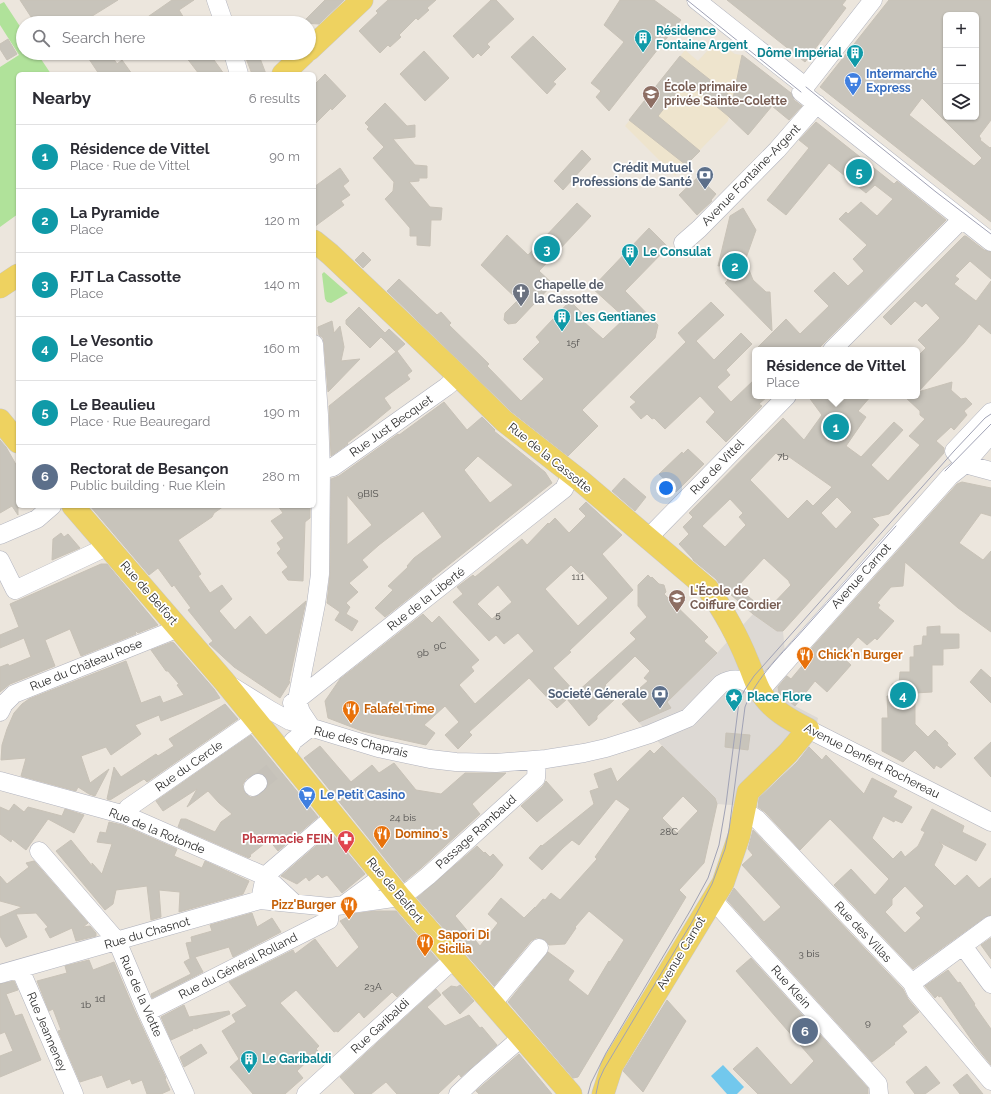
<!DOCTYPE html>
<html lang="en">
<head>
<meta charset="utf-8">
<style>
	body { margin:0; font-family:Raleway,sans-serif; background:#f2f2f3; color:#2b2b33 }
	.controls { position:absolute; right:12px; top:12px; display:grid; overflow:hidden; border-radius:6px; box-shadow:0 1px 3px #0004 }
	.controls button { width:36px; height:36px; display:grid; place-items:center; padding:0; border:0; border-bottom:1px solid #e1e1e2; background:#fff; color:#2b2b33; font:20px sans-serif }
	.you { position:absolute; left:666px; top:488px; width:14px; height:14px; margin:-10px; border:3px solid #fff; border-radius:50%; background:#1a73e8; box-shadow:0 0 0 6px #1a73e833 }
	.badge { display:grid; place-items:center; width:26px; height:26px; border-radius:50%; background:#7c3aed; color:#fff; font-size:13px; font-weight:700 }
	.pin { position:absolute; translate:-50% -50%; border:2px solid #fff; box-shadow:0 1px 4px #0006 }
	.popup { position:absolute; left:752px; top:347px; width:168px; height:52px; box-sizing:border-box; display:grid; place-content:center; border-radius:6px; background:#fff; filter:drop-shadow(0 1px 3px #0005); font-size:13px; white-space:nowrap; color:#7c7c81 }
	.popup b { font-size:15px; color:#2b2b33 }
	.popup::after { content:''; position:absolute; left:50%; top:100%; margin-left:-8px; border:8px solid transparent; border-top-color:#fff }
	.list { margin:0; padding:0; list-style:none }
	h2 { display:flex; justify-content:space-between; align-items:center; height:52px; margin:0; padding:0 16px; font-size:17px }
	h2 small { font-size:13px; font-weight:400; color:#7c7c81 }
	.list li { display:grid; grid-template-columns:26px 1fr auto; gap:12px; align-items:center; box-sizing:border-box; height:64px; padding:0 16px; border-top:1px solid #e1e1e2 }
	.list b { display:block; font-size:15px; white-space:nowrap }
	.list p { margin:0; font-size:13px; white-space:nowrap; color:#7c7c81 }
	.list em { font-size:13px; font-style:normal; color:#7c7c81 }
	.icon { flex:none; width:22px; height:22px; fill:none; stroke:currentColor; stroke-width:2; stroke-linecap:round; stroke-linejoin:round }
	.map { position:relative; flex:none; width:991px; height:1094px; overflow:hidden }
	.search { position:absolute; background:#fff; box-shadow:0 1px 3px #0004; left:16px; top:16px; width:300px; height:44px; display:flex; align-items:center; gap:10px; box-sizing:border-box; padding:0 14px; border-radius:22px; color:#7c7c81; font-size:15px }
	.panel { position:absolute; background:#fff; box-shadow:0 1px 3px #0004; left:16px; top:72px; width:300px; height:436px; border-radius:6px }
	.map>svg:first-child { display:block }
</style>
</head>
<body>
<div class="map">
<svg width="991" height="1094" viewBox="0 0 991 1094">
	<rect width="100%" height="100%" fill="#ece6dd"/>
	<path fill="#eee4cd" d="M716,41L735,54L742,55L728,121L675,176L625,126L685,50L698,61Z"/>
	<path fill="#b0e29a" d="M4,2L23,31V53H37L51,74H18V214L0,227V67L19,55L0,25V4Z
		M324,272L348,293L331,303L327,302L325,299L322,274Z"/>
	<path fill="#ddd9d4" d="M753,614L777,631H783L787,676L778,687L779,693L795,706L818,718L815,733L809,747L753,803L745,806L717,804L715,798L638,722L670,708L667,702L717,653Z"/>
	<path fill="#72c8ed" d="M723,1065L744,1087L737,1094H727L711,1076Z"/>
	<path fill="#c8c4bb" stroke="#c8c2b7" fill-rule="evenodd" d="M20,0H118L81,23H35Z
		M172,0H194L179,10L187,23H139Z
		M325,0H344L319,24L302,23Z
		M388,0H436L427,8L429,10L418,20L416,18L399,35L401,37L390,47L388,45L380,53L359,31L378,13L376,11Z
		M491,0H496L514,19L487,44L490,47L481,56L478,53L473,58L453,36Z
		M620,0H654L681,20L609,111L596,97L601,91L591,83L624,42L604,25Z
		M727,0H846L842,5L846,8L805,62Z
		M889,0H991V120L979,136L981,139L980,140L990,148L991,147V222L820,87ZM946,15H976V117H946ZM922,98L982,158L974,166L909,115Z
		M533,36L566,69L553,82L556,84L547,94L511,57Z
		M8,39L17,54L7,60L0,49V44Z
		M424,51L449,78L425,101L400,74Z
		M85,53H110L117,64L122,60L132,74H99Z
		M183,53H209L224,74H199Z
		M244,53H258L266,74H252Z
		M742,55L791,93L794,100L802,106L789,120L772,106L748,135L728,116L686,81L658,116L700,151L686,165L629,120L680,56L733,98Z
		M325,74L346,96L332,110L331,108L314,125V85Z
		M385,103L407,126L415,125V137L393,139L415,165L427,166V178H419V181L409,182L430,207L442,208L441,220H431L430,246L417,245V236H410V228L385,199L393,191L394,182L373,158L384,147L367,129L369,127L365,123Z
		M816,122L894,184L897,181L946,220L817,350H755L786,319L800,334L829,306L814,291L834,272L848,286L864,271L853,259L867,245L839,219L846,212L848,214L861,202L877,216L893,199L875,185L866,193L829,163L786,215L767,200L809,148L799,140Z
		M582,150L591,159L563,190L554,181Z
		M340,168L349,181L343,186L350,195L341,201L344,205L314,227V187Z
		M698,177L716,194L711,200L712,201L697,215L679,195Z
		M577,203L591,216L539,271L553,284L516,323L508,324L504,320L505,313L518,300L481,265L507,235L528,255Z
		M743,208L756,230L746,258L747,265L753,280L766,292H770L772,331L725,283L728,280L724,265L718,266L730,216Z
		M649,228L668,247L625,291L658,325L655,338L582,410L598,426L568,456L512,412L387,291L399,279L437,315L441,312L451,323L449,325L489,364L487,366L521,401L544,379L523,359L540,342L536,337L570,301L587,318L584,322L603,339L625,318L592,288Z
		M964,236H966L984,250L991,252V279L970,261L955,276L959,279L954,284L976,301L991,281V334L979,324L964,343L918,392L952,382L951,390L961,399L966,398L972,404L964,411L967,415L954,430L951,427L936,441L944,448V453L889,514L872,518L879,525L783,631H777L753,614L722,587L716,579L693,560V559L679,544L689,534L683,527L693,517L689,513L783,418L804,440L822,415L808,396H871L858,411L866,417L846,446L861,457L894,422L903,430L871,465L888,481L920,445L909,436L925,419L920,415V411L904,396H917V357L926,348L918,340L940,318L926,303L922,307L915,301L891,325L883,317ZM776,453L781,458L785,454L832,487L813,506L807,500L788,519L750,480ZM837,497L852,512L836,529L821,513ZM730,499L743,513L739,517L746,525L725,547L702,526ZM764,558L789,581V582L791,585L769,608L764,604L761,607L737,587Z
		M363,252L371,260L363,268L355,260Z
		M711,302L724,315L696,341L714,360L741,333L752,344L726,370L730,375L717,387L731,402L755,379V396H768L759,404L762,406L726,442L706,422L715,412L700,396L665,429L654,418L652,419L647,414L641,419L630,407L636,402L630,397L686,342L678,333Z
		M359,307L385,333L389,329L405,344L396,352L381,337L370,348L346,324V320Z
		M332,321L334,333L340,326L344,347L341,361L360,359L328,392L324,343L323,338L319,335L318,327Z
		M397,351L412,371L407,375L410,379L384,398L391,408L368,427L347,443L348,444L331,456L329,406Z
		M444,402L467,430L482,417L495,430L494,431L545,472L552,483L431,579L432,580L385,617L375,608L393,590L388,586L408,567L407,566L414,558L442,537L423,511L379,545L362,560L368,567L349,583L358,592L346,603L350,607L346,614L358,621L352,631L335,620L340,612L327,603L330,574L331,479L339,476L398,434L399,435ZM478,456L513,485L490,503L464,470ZM347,495L372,525L347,545Z
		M0,440L6,447L18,468V515L12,506L0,513Z
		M688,449L704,464L676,492L659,474L682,452L683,454Z
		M624,478L646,497L635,511L612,491Z
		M962,482L991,488V516L981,513L959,543L983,560L991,551V632L958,608L905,562L903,586L891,587L877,603L880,605L878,608L894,621L877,640L875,638L867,645L858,637L841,656L851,665L827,692L815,681L795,706L779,693L778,687L783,681L787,676L791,679L812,654L809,651L957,484Z
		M586,502L622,535L602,554L633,590L569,651L571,652L553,668L576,693L636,639L630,633L647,617L638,606V585L648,575L651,578L652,577L659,584L664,585L666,592L664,594L708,637L704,641L717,653L667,702L671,708L639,722L622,704L648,681L644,678L650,671L635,656L605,685L616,698L597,716V719L589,726L567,699L557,708L529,678L469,732L472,735L458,749L445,735L459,722L445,706L424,725L435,733L426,745L362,731L328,718L325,701L340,679L423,614L432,623L439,616L479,660L471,667L474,671L459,685L475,704L534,651L518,633L504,644L496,635L489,641L453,602L463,594L457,587L473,575L475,577L522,539L527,545L548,523L549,524L555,518L569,533L586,516L579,509ZM571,565L580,574L583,571L608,598L578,626L545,589ZM498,585L512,602L492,619L477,604Z
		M90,506H224L214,513L212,517L178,540L201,574L198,576L210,593L222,585L232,599L219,611L235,630L250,616L266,635L306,601L289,681L290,682L280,698L234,667L209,644L213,641L188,610L191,608L174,585L172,587L158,568L149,575Z
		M278,506H310V518L305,522L303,581L288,580L282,572L288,567L277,553L281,549L277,543L284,538L271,521L283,513Z
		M61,533L64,537L68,534L80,548L52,560L53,539Z
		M101,564H107L158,625L138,633L135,630L136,634L81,656L70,629L45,640L55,666L10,684L0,692V667L8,664L9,666L31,657L24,638L0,648V635L19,627L10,604Z
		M940,626V634H959V648L943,649V665H932V692L915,693V724L928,737L935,730L948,743L947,745L956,754L941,768L936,765L934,769L915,750L903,762L882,751V718H888L887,696H892V684H899L900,672H910V657H914V646L922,645L923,636H927V627Z
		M172,642L174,643L214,689L220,698L161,721L159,715L135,725L141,734L111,755L106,747L81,756L90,783L109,769L95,796L89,794L78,787L76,791L21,776L26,758L1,760L2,745L7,729L14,713L22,704L29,699L126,661L141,703L160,696L163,703L184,695L177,685L179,684L168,671H166L151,650Z
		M981,669L991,678V703L970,682Z
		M225,704L238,719L147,782L144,779L110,800L107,799L114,767L121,777L156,754L158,756L174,746L169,739Z
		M726,733L750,735L748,750L725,747Z
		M251,735L318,817L278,851L269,840L250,855L251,856L249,858L178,827L181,819H186L215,832L221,822L232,814L219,803L208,791L187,807L197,789L163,811L156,801ZM257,773H262L266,776L268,781V786L259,795L254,797H250L245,793L243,788V784L246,779Z
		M991,742V777L974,758Z
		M320,746L351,782L372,765L379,773L394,763L416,790L441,794L465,773H506L472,804L480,814L421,868L404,882L304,758Z
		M662,746L715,798L717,804L704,863L679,890L686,897L578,1077L573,1078L508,1002L548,952L574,971L568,980L588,996L609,961L610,962L624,940L589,911L575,927L576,928L565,944L549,945L545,940L540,938H536L531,941L494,986L417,898L477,846L484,853L485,852L490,857L493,854L503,865L493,877L455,916L480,946L498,923L488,914L501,898L524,918L535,907V908L543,899L545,900L551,893L560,900L597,859L595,857L630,809L616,799L579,845L572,840L563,848L542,870L529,858L541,845L542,846L594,804L590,791L599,788L594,774L611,768L617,782L650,750L654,754ZM683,796L698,811L677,833L662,818Z
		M809,747L822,760L826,755L864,794L872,778L897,791L893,797L912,807L902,823L895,820L894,822L883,816L872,838L893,859L901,851L905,857L918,846L925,832L921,830L932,809L964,826L962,832L986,844L976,861L939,842L943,846L934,865L955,886L967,875L979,888L991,878V915L985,917L913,969L834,885L851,869L875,895L889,879L830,819L800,850L765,812L758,807L759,798L797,762ZM905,886L924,906L916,913L921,918L905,933L885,912L892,905V899Z
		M546,781L563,800L537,822L521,806L543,786Z
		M14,804L24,812L28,807L62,816L65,809L84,815L74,833L48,819L26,850L12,839L11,842L0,834V807L9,811Z
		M109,822L122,825L177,849L174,856L202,868L205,861L249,881L243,894L179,912L180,892L159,890L161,917L151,920L147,886L116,890L113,904L105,910L56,851L71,840L92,866V863L102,874L112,844L97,842L100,832L106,833Z
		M753,830L903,989L908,999L919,1012L902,1026L907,1032L894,1043L895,1044L872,1062L727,900L734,888L764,922L781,907L742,865L753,855L748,849Z
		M331,833L365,874L342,893L327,875L322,878L318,874L309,881L306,877L297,884L281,876Z
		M34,861L88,923L83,927L90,926L96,933V936L76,941L72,928L50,938L45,929L48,927L36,913L16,914L27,937L6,947L0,936V917L22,907L0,901V876L7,884L29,867L26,863Z
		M375,911H396L438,960L397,997L392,992L364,1018L359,1012L338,1032L336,1031L334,1032L296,990L280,1003L319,1046L316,1049L318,1051L297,1071L303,1078L285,1094H253L230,1067L239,1059L222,1031L236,1022L232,1015L247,1006L229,982L293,950L295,954L315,939L337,968L359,947L340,921L353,914Z
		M252,913L257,927L272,918L281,932L233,957L229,947L195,957L203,972L152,998L151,994L191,974L184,962L191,958H190L186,943L192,942L191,937L212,931L210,925Z
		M991,938V959L981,945Z
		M751,958L868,1088V1094H758L733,1069L757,1047L791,1085L814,1061L736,971Z
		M89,960L93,970L114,962L133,1007L166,1078L165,1079L170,1090L161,1094H147L142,1080L132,1084L130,1079L107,1088L102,1075L80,1082L58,1031L61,1030L53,1009L49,1011L37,981L67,973L65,966Z
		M948,970L958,983L960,982L975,1004L974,1005L991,1029V1065L975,1045L941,996L939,997L938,995L935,998L925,986Z
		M14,981L18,990L6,994L15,1016L22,1014L41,1060L0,1077V1056L13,1051L5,1032L0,1034V984Z
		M460,985L474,1001L460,1014L442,993L451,986L457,987Z
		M436,989L441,995L427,1007L445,1026L469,1015L480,1028L482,1027L497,1045L461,1077L459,1074L438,1094H397L386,1082L371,1094H355L340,1077Z
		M667,1000L686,1021L643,1092L623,1071Z
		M184,1005L189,1017L229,1011L230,1014L196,1029L192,1028L193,1030L171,1040L161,1017Z
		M201,1044L207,1053L184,1067L180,1057Z
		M519,1054L552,1094H479L476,1091Z
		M926,1066L940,1083L925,1094H915L906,1082Z
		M967,1074L983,1094H960L953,1085Z"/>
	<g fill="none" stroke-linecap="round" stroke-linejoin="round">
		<path stroke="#c5c1b9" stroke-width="18" stroke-dasharray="18 9" stroke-linecap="butt" d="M258,783L278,767"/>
		<defs>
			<path id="minor" d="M216,0L224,23
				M696,0L806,87
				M873,0L801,92L991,242
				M233,53L239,74
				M683,243L699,229L777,150L817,104
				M832,350L962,219
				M965,464L954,451L991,412
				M965,464L991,471
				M321,470L333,467L446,387L458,377
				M0,535L37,519L52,506
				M648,538L787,396
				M0,560L15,590L100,550L107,544
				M233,687L270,710L290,721L378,748L430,759L456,762L496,763L546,759L584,753L606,748L650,734L688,718L721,684C736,675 748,681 760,691L950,476L965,464L991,434
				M292,703L297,700L564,489L571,474
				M0,712L4,704L14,694L179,628
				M311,727L301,712L297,700L316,604L320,574L321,470L319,415L314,344
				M808,729L991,822
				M285,757L293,741L311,727
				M0,781L125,815L260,874L265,876L260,900
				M253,787L258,783
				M743,814L751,815L757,819L912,983L991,925
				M125,815L128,808L255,720
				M39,851L117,941L147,1012L185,1094
				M713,900L878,1084L879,1094
				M294,903L265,876L335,816
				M345,904L383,876
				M963,946L991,984
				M20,969L74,1094
				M0,974L260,900L330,907L400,897L412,889L428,876L536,778L537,760
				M912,983L916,992L991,1081
				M493,1003L539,948
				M147,1012L329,920L330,907
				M306,1094L454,959
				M458,1094L477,1076L522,1037"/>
			<path id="major" d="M309,50L362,0
				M283,74L305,53
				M314,241L330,254L449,367L504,421L582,482L708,589C723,609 739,639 748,662C752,671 755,682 760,691C770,709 790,720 808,729L788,753L748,792L739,836L723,883L612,1066L603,1094
				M0,287L18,275
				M0,420L18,442
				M73,506L224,681L400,897L571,1094"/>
		</defs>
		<use href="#minor" stroke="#b1b3be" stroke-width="19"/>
		<use href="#major" stroke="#c8c8c8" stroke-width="23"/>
		<use href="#minor" stroke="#fff" stroke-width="18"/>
		<use href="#major" stroke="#eed260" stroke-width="22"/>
		<path stroke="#a0a2b5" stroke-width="1" d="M687,0L801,92
			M806,87L936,192L991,234
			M945,471L991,424
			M588,1094L591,1083L606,1053L690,911L708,878L719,845L726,804L739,702L744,691L754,676L954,451L985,418L991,414
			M596,1094L599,1080L604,1069L692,922L712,884L725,849L729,830L745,707C756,677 783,653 804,629C834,595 865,561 896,526"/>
	</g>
	<defs>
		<symbol id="building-pin" viewBox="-11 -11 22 30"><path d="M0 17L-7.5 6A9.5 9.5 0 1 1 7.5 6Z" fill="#0f9aa8" stroke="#fff"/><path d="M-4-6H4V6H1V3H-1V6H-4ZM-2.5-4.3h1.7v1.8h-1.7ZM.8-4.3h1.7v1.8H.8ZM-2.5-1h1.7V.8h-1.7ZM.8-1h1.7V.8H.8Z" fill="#fff"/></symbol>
		<symbol id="supermarket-pin" viewBox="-11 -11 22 30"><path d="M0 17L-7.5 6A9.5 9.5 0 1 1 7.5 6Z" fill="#3f7fe0" stroke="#fff"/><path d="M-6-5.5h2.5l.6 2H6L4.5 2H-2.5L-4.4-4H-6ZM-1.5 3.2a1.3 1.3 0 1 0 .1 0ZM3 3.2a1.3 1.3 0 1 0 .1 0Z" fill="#fff"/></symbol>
		<symbol id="school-pin" viewBox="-11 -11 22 30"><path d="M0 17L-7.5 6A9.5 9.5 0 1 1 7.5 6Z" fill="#8d6e63" stroke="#fff"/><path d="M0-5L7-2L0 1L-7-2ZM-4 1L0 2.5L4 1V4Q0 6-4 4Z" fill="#fff"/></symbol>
		<symbol id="bank-pin" viewBox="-11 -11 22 30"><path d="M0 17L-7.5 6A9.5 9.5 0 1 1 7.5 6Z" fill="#5c6f8a" stroke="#fff"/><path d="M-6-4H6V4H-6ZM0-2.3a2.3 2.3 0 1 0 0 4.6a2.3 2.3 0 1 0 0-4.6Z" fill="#fff"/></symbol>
		<symbol id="church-pin" viewBox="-11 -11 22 30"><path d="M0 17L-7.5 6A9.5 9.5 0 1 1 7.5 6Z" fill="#6b7280" stroke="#fff"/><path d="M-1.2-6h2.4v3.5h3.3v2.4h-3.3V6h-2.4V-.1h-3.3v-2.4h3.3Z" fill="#fff"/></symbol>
		<symbol id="restaurant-pin" viewBox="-11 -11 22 30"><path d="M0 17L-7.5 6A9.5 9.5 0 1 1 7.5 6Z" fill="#e8710a" stroke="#fff"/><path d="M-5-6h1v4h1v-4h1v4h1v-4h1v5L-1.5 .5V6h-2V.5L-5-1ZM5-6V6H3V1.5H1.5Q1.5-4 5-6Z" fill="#fff"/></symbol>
		<symbol id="sight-pin" viewBox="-11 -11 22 30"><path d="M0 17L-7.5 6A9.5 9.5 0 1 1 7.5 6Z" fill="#0f9aa8" stroke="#fff"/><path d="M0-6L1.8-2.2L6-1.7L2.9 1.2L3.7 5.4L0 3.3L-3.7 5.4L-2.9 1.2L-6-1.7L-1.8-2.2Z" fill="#fff"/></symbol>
		<symbol id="pharmacy-pin" viewBox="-11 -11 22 30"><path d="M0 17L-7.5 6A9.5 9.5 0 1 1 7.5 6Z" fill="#e0444e" stroke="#fff"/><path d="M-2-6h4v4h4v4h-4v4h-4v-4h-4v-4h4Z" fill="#fff"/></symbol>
	</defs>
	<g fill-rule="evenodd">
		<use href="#building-pin" x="633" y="28" width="20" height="27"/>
		<use href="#building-pin" x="845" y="43" width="20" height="27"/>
		<use href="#supermarket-pin" x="843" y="71" width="20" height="27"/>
		<use href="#school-pin" x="641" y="84" width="20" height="27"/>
		<use href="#bank-pin" x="695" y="165" width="20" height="27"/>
		<use href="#building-pin" x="620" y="242" width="20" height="27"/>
		<use href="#church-pin" x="511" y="282" width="20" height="27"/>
		<use href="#building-pin" x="552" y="307" width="20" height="27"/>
		<use href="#school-pin" x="667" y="588" width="20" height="27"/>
		<use href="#restaurant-pin" x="795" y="645" width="20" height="27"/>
		<use href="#bank-pin" x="650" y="684" width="20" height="27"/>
		<use href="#sight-pin" x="724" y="687" width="20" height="27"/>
		<use href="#restaurant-pin" x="341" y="699" width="20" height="27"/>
		<use href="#supermarket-pin" x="297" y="785" width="20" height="27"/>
		<use href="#restaurant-pin" x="372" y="824" width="20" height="27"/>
		<use href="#pharmacy-pin" x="336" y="829" width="20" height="27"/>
		<use href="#restaurant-pin" x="339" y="895" width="20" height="27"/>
		<use href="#restaurant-pin" x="415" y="932" width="20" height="27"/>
		<use href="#building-pin" x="239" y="1049" width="20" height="27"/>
	</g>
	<g text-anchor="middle" stroke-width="3.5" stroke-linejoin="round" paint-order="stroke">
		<g font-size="10" fill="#52514f">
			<text x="573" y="346">15f</text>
			<text x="783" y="460">7b</text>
			<text x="368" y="497">9BIS</text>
			<text x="578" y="580">111</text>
			<text x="498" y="618">5</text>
			<text x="440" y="649">9C</text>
			<text x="423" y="656">9b</text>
			<text x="403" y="821">24 bis</text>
			<text x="669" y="835">28C</text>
			<text x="809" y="957">3 bis</text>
			<text x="373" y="990">23A</text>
			<text x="100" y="1002">1d</text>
			<text x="86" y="1008">1b</text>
			<text x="868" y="1026">9</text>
		</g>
		<g font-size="12" font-weight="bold" fill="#0d838f" stroke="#fff" text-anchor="start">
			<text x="656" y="35">Résidence<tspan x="656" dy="14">Fontaine Argent</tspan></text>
			<text x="842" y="57" text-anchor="end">Dôme Impérial</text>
			<text x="643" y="256">Le Consulat</text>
			<text x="575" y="321">Les Gentianes</text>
			<text x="747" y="701">Place Flore</text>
			<text x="262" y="1063">Le Garibaldi</text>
		</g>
		<g font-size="12" font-weight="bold" fill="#366cbe" stroke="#fff" text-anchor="start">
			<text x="866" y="78">Intermarché<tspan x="866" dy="14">Express</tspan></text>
			<text x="320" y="799">Le Petit Casino</text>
		</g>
		<g font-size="12" font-weight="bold" fill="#785e54" stroke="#fff" text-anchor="start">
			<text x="664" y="91">École primaire<tspan x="664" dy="14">privée Sainte-Colette</tspan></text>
			<text x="690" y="595">L'École de<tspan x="690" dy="14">Coiffure Cordier</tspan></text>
		</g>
		<g font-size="12" font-weight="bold" fill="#4e5e75" stroke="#fff" text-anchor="end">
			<text x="692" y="172">Crédit Mutuel<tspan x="692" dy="14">Professions de Santé</tspan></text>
			<text x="647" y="698">Societé Génerale</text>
		</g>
		<g font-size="12" fill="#2b2b2b" stroke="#fff">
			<text transform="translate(751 175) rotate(-46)" y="4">Avenue Fontaine-Argent</text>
			<text transform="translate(391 426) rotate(-35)" y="4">Rue Just Becquet</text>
			<text transform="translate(550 458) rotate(39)" y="4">Rue de la Cassotte</text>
			<text transform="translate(717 467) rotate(-46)" y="4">Rue de Vittel</text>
			<text transform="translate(861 576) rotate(-48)" y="4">Avenue Carnot</text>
			<text transform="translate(149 593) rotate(49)" y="4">Rue de Belfort</text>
			<text transform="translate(426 599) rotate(-38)" y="4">Rue de la Liberté</text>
			<text transform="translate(86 665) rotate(-22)" y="4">Rue du Château Rose</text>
			<text transform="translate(361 742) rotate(14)" y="4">Rue des Chaprais</text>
			<text transform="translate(872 761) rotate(27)" y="4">Avenue Denfert Rochereau</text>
			<text transform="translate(189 766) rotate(-35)" y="4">Rue du Cercle</text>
			<text transform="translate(157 831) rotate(22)" y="4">Rue de la Rotonde</text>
			<text transform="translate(476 832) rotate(-42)" y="4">Passage Rambaud</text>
			<text transform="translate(395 890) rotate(50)" y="4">Rue de Belfort</text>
			<text transform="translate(863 932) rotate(47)" y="4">Rue des Villas</text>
			<text transform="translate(147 933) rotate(-16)" y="4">Rue du Chasnot</text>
			<text transform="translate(681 953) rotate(-59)" y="4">Avenue Carnot</text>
			<text transform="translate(238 966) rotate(-27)" y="4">Rue du Général Rolland</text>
			<text transform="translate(791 987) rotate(48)" y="4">Rue Klein</text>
			<text transform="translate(141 996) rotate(66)" y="4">Rue de la Viotte</text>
			<text transform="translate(380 1026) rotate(-43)" y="4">Rue Garibaldi</text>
			<text transform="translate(47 1032) rotate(67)" y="4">Rue Jeanneney</text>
		</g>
		<g font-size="12" font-weight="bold" fill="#5b616d" stroke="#fff" text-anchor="start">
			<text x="534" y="289">Chapelle de<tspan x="534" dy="14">la Cassotte</tspan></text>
		</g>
		<g font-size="12" font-weight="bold" fill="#c56008" stroke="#fff" text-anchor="start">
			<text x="818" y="659">Chick'n Burger</text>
			<text x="364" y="713">Falafel Time</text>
			<text x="395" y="838">Domino's</text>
			<text x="336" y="909" text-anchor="end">Pizz'Burger</text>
			<text x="438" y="939">Sapori Di<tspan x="438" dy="14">Sicilia</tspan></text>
		</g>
		<g font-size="12" font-weight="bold" fill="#be3a42" stroke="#fff" text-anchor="end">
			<text x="333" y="843">Pharmacie FEIN</text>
		</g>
	</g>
</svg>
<div class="controls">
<button>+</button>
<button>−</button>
<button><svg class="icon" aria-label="layers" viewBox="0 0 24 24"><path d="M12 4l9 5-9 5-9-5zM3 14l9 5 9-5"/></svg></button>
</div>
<div class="you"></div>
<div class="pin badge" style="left:836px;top:427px;background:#0f9aa8">1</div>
<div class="popup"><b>Résidence de Vittel</b>Place</div>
<div class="pin badge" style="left:735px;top:266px;background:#0f9aa8">2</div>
<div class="pin badge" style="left:547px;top:249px;background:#0f9aa8">3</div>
<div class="pin badge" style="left:903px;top:695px;background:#0f9aa8">4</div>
<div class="pin badge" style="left:859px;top:172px;background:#0f9aa8">5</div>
<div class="pin badge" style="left:805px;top:1031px;background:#5c6f8a">6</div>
<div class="search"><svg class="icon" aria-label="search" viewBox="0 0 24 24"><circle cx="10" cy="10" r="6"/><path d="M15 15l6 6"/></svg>Search here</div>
<section class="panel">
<h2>Nearby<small>6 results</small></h2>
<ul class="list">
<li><span class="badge" style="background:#0f9aa8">1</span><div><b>Résidence de Vittel</b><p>Place · Rue de Vittel</p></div><em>90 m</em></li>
<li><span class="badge" style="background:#0f9aa8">2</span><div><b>La Pyramide</b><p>Place</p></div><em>120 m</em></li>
<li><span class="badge" style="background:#0f9aa8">3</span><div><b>FJT La Cassotte</b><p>Place</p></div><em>140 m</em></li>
<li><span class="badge" style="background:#0f9aa8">4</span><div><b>Le Vesontio</b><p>Place</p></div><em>160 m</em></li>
<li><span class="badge" style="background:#0f9aa8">5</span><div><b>Le Beaulieu</b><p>Place · Rue Beauregard</p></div><em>190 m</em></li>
<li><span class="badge" style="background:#5c6f8a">6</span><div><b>Rectorat de Besançon</b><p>Public building · Rue Klein</p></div><em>280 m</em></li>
</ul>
</section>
</div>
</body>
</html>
